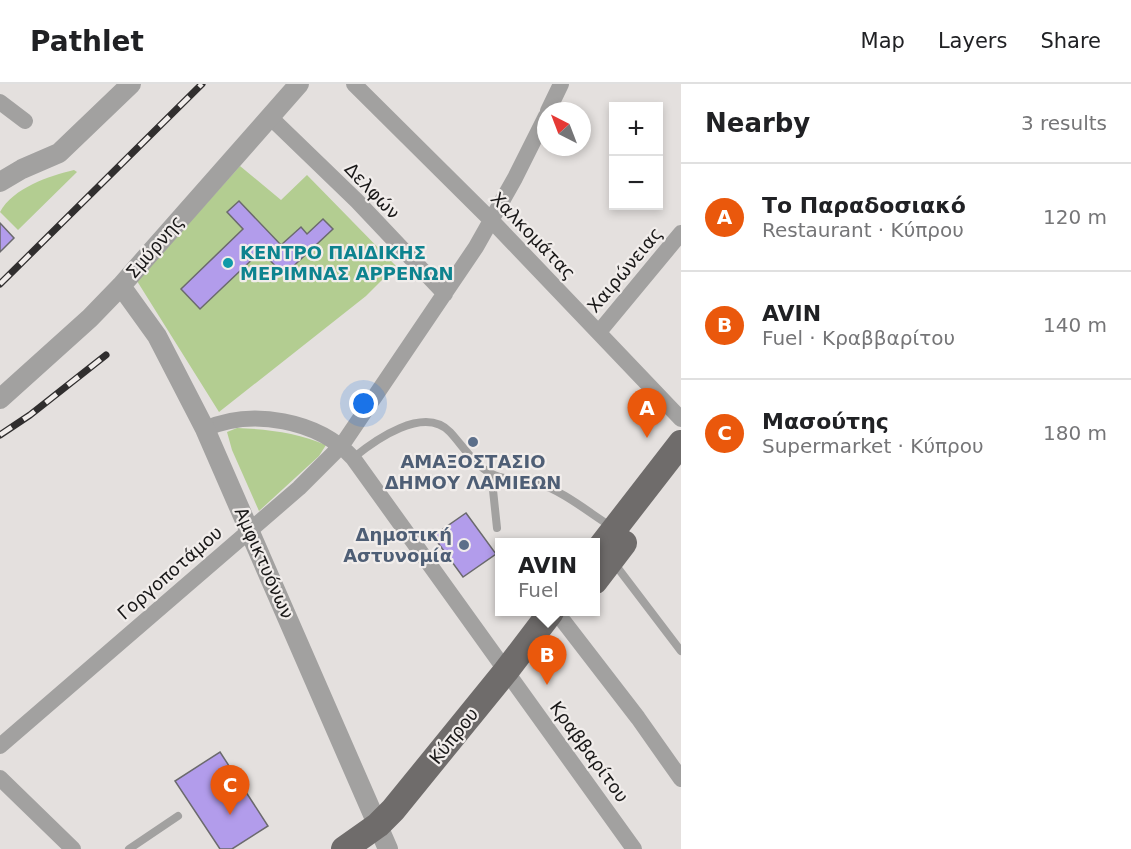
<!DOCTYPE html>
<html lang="en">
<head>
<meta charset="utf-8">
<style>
	body { margin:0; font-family:"DejaVu Sans",sans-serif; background:#f6f6f6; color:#202124 }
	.controls { position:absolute; right:18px; top:18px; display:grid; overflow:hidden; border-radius:0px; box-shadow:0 3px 9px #0003 }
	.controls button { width:54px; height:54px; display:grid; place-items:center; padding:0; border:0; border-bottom:2px solid #e0e0e0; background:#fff; color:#202124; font:30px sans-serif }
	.compass { position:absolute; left:537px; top:18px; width:54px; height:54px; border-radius:50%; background:#fff; box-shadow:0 3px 9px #0003; rotate:318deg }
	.you { position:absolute; left:364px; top:320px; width:21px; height:21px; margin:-15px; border:4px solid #fff; border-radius:50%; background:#1a73e8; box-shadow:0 0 0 9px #1a73e833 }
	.badge { display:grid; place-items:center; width:39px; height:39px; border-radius:50%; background:#ea580c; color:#fff; font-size:20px; font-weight:700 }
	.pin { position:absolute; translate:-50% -50px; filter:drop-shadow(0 2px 3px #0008) }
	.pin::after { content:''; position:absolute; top:32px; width:21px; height:18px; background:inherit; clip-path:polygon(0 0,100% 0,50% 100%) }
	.popup { position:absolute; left:495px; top:454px; width:105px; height:78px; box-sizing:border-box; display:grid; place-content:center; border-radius:0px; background:#fff; filter:drop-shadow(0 2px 4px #0005); font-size:20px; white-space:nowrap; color:#757577 }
	.popup b { font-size:22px; color:#202124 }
	.popup::after { content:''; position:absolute; left:50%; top:100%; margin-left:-12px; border:12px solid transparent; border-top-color:#fff }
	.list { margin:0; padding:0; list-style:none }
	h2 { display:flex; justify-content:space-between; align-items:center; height:78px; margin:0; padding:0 24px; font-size:26px }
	h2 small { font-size:20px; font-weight:400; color:#757577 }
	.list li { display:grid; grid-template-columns:39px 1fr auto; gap:18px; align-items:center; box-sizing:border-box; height:108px; padding:0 24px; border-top:2px solid #e0e0e0 }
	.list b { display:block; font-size:22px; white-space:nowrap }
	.list p { margin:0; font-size:20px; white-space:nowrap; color:#757577 }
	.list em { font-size:20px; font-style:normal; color:#757577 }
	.map { position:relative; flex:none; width:681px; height:765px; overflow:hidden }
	header { display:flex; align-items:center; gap:36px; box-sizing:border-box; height:84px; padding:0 30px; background:#fff; border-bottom:2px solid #e0e0e0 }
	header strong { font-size:28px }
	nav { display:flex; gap:33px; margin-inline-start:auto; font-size:21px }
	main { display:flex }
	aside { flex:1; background:#fff }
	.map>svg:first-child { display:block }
</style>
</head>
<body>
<header>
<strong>Pathlet</strong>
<nav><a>Map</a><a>Layers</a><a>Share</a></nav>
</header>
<main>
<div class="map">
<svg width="681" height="765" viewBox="0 0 681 765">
	<rect width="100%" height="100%" fill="#e4e0de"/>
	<path fill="#b3cd91" d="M240,82L281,116L307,91L396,182L366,212L219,328L137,197Z
		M74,86L77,88L18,146L0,128C13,104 49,92 74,86Z
		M237,344C267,345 299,349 326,361L319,372L259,427L232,366L227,348Z"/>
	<path fill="#b29ceb" stroke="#6b6a6d" stroke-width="1.5" d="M239,117L281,161L301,143L307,150L323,135L333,145L284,191L261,167L200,225L181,205L243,145L227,128Z
		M0,139L14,154L0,168Z
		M466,429L496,470L463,493L433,452Z
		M220,668L268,742L232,765H220L175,697Z"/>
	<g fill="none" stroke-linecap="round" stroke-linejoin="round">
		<path stroke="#a2a1a0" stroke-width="8" d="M353,374C375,356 424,321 450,348C463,362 474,381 492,390C505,397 522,394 537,399C563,407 588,428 612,443
			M487,387L493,406L497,444
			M614,479L681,567
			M129,765L178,732"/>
		<path stroke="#a2a1a0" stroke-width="16" d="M354,0L492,137L681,335
			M0,18L25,37
			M548,27L561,0
			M270,33L357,117L445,210
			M599,248L681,149
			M205,345C252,324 318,336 353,374L634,765
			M564,538L638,634L681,695
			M0,662L299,404L342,361L476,163L515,94L546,32
			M0,694L73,765"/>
		<path stroke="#a2a1a0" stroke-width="20" d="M0,98L22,85L59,69L131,0
			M121,202L157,252L205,345L388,765
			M0,315L90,234L121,202L299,0"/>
		<path stroke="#6f6c6b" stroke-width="26" d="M595,470L681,359
			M595,497L624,459
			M344,765L378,741L393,726L506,587L551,528"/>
		<defs>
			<path id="rail" d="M0,200L202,0
				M0,351L30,331L106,271"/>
		</defs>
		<use href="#rail" stroke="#302e2e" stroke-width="7"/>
		<use href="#rail" stroke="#f1edeb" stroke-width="4.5" stroke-dasharray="14" stroke-linecap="butt"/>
	</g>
	<circle fill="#0f9aa8" stroke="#f1edeb" stroke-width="2" cx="228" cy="179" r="6"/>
	<g fill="#5c6f8a" stroke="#f1edeb" stroke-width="2">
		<circle cx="473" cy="358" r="6"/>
		<circle cx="464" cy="461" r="6"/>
	</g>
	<g text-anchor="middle" stroke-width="4.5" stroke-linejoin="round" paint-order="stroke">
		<g font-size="18" fill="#191818" stroke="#f1edeb">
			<text transform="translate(372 107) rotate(46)" y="6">Δελφών</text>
			<text transform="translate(533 152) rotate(46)" y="6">Χαλκομάτας</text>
			<text transform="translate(155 163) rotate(-49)" y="6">Σμύρνης</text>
			<text transform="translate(625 186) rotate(-50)" y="6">Χαιρώνειας</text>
			<text transform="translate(264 479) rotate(66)" y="6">Αμφικτυόνων</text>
			<text transform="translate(170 489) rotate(-41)" y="6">Γοργοποτάμου</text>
			<text transform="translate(454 652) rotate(-51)" y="6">Κύπρου</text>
			<text transform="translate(589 668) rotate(54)" y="6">Κραββαρίτου</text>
		</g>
		<g font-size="18" font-weight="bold" fill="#0d838f" stroke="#f1edeb" text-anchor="start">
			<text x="240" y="175">ΚΕΝΤΡΟ ΠΑΙΔΙΚΗΣ<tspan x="240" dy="21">ΜΕΡΙΜΝΑΣ ΑΡΡΕΝΩΝ</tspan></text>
		</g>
		<g font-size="18" font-weight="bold" fill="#4e5e75" stroke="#f1edeb">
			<text x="473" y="384">ΑΜΑΞΟΣΤΑΣΙΟ<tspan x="473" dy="21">ΔΗΜΟΥ ΛΑΜΙΕΩΝ</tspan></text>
			<text x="452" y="457" text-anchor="end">Δημοτική<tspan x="452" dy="21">Αστυνομία</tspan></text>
		</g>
	</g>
</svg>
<div class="controls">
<button>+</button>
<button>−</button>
</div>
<svg class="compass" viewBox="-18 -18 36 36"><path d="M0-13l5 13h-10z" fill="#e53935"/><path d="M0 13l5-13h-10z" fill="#757577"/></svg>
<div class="you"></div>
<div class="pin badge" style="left:647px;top:354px">A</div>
<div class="pin badge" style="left:547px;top:601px">B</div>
<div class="popup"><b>AVIN</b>Fuel</div>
<div class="pin badge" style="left:230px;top:731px">C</div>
</div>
<aside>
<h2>Nearby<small>3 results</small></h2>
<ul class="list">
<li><span class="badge">A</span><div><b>Το Παραδοσιακό</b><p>Restaurant · Κύπρου</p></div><em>120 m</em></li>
<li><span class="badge">B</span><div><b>AVIN</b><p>Fuel · Κραββαρίτου</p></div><em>140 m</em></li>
<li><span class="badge">C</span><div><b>Μασούτης</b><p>Supermarket · Κύπρου</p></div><em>180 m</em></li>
</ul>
</aside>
</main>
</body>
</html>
